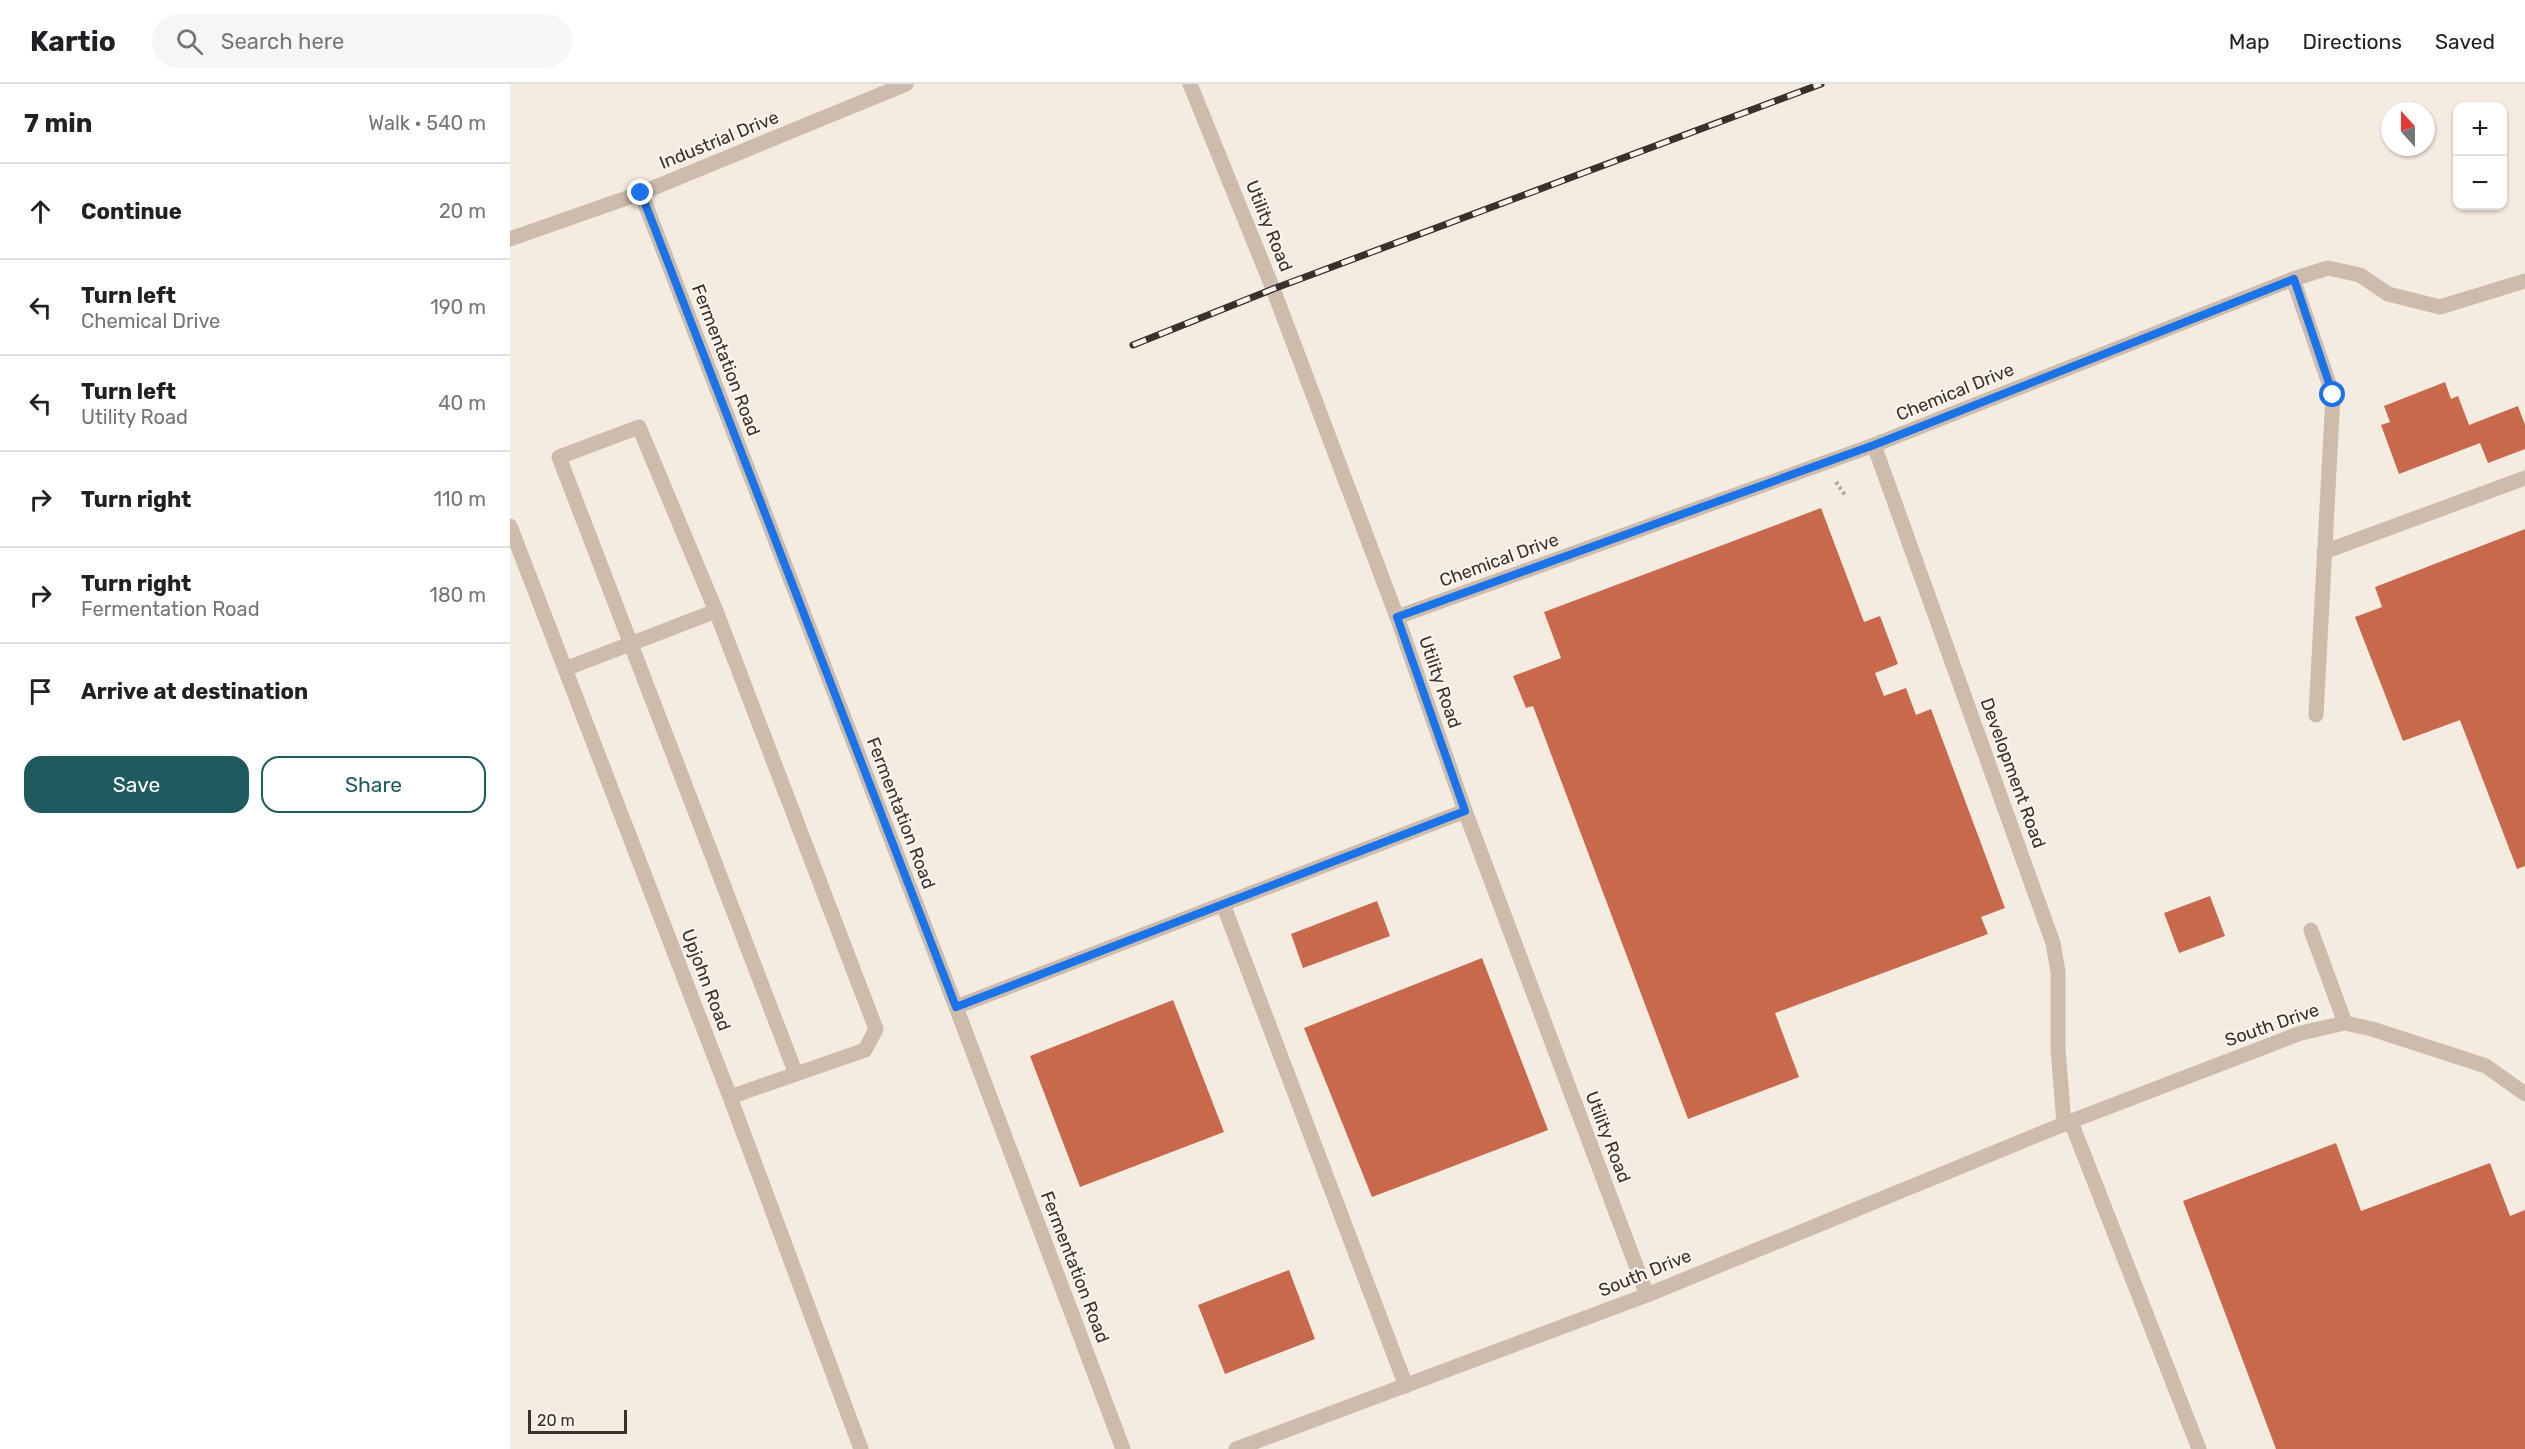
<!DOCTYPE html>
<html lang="en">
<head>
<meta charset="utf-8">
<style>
	body { margin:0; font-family:Rubik,sans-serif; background:#f6f6f6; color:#202124 }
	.controls { position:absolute; right:18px; top:18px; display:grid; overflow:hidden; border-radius:12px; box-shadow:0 2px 4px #0004 }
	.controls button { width:54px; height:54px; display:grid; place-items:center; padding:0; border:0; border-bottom:2px solid #e0e0e0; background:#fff; color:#202124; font:30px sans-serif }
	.compass { position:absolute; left:1871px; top:18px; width:54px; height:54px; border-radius:50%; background:#fff; box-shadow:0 2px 4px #0004; rotate:339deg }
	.scale { position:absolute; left:18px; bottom:15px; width:99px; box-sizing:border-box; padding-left:6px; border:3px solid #3b302b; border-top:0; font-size:16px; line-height:21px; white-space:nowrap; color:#3b302b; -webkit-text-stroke:4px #fbf5ee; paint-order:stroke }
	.stop { position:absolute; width:18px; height:18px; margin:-14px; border:4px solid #1a73e8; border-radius:50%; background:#fff }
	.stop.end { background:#1a73e8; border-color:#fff; box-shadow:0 2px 6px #0008 }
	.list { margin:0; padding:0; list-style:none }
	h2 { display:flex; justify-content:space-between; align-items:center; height:78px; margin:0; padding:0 24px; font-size:26px }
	h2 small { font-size:20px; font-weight:400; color:#757577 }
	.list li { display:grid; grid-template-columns:39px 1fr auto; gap:18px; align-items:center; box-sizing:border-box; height:96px; padding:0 24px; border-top:2px solid #e0e0e0 }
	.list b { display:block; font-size:22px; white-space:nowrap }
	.list p { margin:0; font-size:20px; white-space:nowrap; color:#757577 }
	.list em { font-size:20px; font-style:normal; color:#757577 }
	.actions { display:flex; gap:12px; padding:18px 24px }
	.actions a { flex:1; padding:14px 0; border:2px solid #1f5a5e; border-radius:18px; text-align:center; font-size:21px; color:#1f5a5e }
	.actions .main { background:#1f5a5e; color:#fff }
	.icon { flex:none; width:33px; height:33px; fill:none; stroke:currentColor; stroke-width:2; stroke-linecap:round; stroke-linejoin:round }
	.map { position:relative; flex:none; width:2015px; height:1365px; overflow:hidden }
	header { display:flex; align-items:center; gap:36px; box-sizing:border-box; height:84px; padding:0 30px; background:#fff; border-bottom:2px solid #e0e0e0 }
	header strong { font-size:28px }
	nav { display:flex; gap:33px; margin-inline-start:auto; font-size:21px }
	.search { width:420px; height:54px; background:#f6f6f6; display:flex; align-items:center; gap:15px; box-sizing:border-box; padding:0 21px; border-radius:33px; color:#757577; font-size:22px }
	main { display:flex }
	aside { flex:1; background:#fff }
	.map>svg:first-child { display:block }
</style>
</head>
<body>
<header>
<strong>Kartio</strong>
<div class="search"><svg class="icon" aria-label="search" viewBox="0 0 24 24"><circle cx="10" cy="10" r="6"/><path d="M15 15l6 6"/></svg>Search here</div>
<nav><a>Map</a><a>Directions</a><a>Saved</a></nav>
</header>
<main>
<aside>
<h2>7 min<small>Walk · 540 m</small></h2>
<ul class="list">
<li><svg class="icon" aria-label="ahead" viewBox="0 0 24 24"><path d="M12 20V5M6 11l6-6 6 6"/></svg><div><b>Continue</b></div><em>20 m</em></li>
<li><svg class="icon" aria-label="left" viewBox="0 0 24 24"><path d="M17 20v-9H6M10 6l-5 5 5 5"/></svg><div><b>Turn left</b><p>Chemical Drive</p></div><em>190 m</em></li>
<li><svg class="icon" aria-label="left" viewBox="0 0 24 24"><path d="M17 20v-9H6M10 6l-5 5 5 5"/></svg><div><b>Turn left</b><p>Utility Road</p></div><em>40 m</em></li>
<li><svg class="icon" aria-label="right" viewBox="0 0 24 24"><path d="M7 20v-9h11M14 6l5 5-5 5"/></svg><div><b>Turn right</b></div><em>110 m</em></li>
<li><svg class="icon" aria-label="right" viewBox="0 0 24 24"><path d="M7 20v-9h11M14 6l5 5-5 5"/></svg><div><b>Turn right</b><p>Fermentation Road</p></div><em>180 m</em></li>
<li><svg class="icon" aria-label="arrive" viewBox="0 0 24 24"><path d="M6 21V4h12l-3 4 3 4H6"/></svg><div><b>Arrive at destination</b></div></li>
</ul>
<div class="actions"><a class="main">Save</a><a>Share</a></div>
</aside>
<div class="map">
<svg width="2015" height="1365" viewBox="0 0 2015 1365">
	<rect width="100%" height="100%" fill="#f4ebe1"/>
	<path fill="#c8694b" d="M1935,298L1941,315L1948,312L1959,341L2008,322L2015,341V365L1978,379L1970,359L1889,390L1871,341L1880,338L1874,322Z
		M1311,424L1354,538L1370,532L1388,580L1365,589L1374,612L1396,604L1406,631L1421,625L1495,824L1471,833L1478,850L1265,929L1289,993L1178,1035L1023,622L1016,624L1003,592L1051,574L1034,528Z
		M2015,445V782L2007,785L1950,636L1893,657L1845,533L1872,523L1865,503Z
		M1700,812L1715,852L1669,869L1654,829Z
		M867,817L880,852L793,884L781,850Z
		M972,874L1038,1046L862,1113L794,944Z
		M663,916L714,1048L570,1103L520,972Z
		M1826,1059L1851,1127L1980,1079L2000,1132L2015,1126V1365H1766L1673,1117Z
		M779,1186L805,1255L715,1290L688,1221Z"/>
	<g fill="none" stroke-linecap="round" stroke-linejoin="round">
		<path stroke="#b9a596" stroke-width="4" stroke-dasharray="3 3" stroke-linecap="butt" d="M1326,398L1335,411"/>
		<path stroke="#cdbbac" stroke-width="15" d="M680,0L763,205L887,533L955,727L1137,1211
			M131,109L446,923L613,1365
			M0,155L131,109L396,0
			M1783,195L1823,311L1806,631
			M1364,361L1543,859L1548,888V965L1554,1040L1791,949L1835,939L1862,945L1976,982L2015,1010
			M0,442L220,1013L351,1365
			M206,527L129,343L49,373L286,990
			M887,533L1364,361L1783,195L1818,184L1850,191L1878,210L1930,223L2015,197
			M55,585L206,527L366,945L355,966L220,1013
			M713,820L896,1302
			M1801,846L1835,939
			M446,923L955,727
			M726,1365L1137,1211L1554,1040L1563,1043L1689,1365"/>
		<path stroke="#cdbbac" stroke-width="15" d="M1814,468L2015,394"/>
		<defs>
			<path id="rail" d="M623,261L763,205L1311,0"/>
		</defs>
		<use href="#rail" stroke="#3b302b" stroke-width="7"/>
		<use href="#rail" stroke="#fbf5ee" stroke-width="4.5" stroke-dasharray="14" stroke-linecap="butt"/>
	</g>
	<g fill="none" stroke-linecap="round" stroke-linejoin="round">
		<path stroke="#1a73e8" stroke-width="8" d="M131,109L446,923L955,727L887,533L1364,361L1784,195L1823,311"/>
	</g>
	<g text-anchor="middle" stroke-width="4.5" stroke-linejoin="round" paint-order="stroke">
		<g font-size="18" fill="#3b302b" stroke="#fbf5ee">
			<text transform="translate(209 56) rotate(-22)" y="6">Industrial Drive</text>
			<text transform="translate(759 142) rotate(68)" y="6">Utility Road</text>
			<text transform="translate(216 276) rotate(69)" y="6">Fermentation Road</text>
			<text transform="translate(1445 308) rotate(-22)" y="6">Chemical Drive</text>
			<text transform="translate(989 476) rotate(-20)" y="6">Chemical Drive</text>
			<text transform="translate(930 598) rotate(71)" y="6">Utility Road</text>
			<text transform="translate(1503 689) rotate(70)" y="6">Development Road</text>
			<text transform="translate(391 729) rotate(69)" y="6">Fermentation Road</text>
			<text transform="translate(196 896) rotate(69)" y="6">Upjohn Road</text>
			<text transform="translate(1762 941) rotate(-19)" y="6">South Drive</text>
			<text transform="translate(1098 1053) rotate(69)" y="6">Utility Road</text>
			<text transform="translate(565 1183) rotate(69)" y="6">Fermentation Road</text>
			<text transform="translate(1135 1189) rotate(-22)" y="6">South Drive</text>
		</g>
	</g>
</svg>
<div class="controls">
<button>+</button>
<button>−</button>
</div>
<svg class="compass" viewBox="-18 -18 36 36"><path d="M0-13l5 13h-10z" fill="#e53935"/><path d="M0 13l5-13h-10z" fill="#757577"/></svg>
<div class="scale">20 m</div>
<div class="stop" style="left:1823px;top:311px"></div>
<div class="stop end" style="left:131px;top:109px"></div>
</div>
</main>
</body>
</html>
